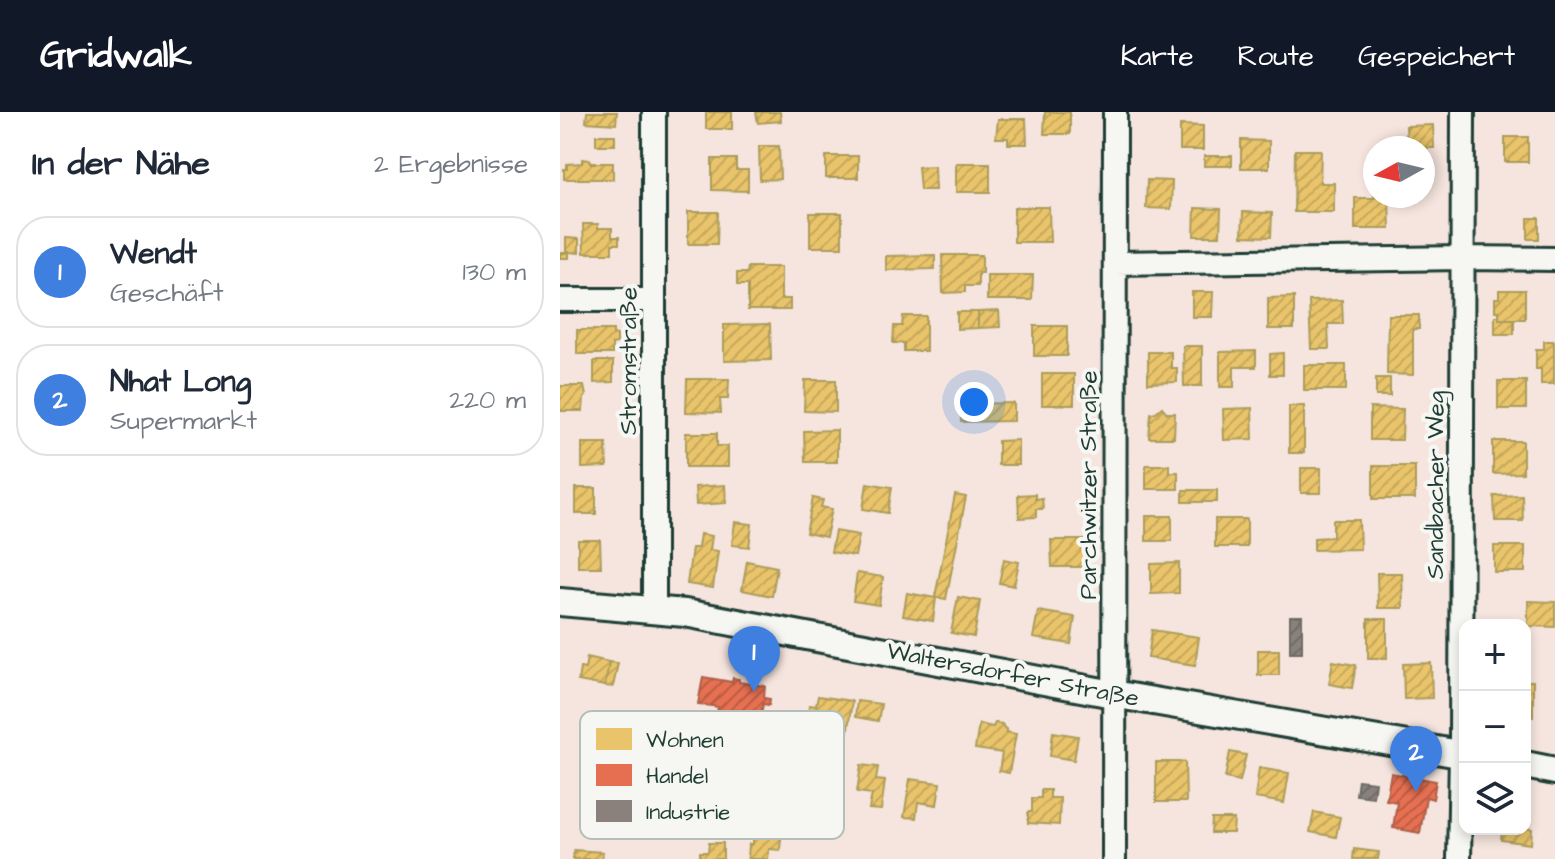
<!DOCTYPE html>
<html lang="de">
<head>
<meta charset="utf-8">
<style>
	body { margin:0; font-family:"Architects Daughter",sans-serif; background:#f2f2f3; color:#1f2937 }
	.controls { position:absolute; right:24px; bottom:24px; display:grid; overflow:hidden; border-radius:16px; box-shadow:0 4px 12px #0003 }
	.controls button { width:72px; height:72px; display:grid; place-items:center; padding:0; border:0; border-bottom:2px solid #e0e1e3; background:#fff; color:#1f2937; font:40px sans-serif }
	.compass { position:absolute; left:803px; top:24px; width:72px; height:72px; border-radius:50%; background:#fff; box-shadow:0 4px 12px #0003; rotate:262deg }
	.you { position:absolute; left:414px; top:290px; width:28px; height:28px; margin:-20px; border:6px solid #fff; border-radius:50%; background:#1a73e8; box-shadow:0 0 0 12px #1a73e833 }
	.badge { display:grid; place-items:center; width:52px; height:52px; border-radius:50%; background:#111827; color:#fff; font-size:26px; font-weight:700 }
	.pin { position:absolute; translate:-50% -66px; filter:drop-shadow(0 2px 4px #0008) }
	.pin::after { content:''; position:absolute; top:42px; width:28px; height:24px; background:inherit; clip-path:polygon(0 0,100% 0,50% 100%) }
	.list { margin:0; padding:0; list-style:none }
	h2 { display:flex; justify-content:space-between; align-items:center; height:104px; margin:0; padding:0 32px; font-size:34px }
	h2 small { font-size:26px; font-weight:400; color:#747a83 }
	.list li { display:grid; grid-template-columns:52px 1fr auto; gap:24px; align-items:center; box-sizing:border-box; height:112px; margin:0 16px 16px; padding:0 16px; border:2px solid #e0e1e3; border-radius:32px }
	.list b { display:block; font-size:30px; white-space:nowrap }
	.list p { margin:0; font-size:26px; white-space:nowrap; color:#747a83 }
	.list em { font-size:26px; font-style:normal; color:#747a83 }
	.icon { flex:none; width:44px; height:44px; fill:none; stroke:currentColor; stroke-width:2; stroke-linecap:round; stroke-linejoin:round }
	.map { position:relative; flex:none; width:995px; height:747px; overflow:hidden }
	header { display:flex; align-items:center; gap:48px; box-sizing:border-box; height:112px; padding:0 40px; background:#111827; color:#fff }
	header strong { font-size:38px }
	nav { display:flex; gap:44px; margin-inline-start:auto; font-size:28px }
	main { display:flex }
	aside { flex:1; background:#fff }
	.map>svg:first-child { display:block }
</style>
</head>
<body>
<header>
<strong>Gridwalk</strong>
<nav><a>Karte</a><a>Route</a><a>Gespeichert</a></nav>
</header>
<main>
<aside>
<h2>In der Nähe<small>2 Ergebnisse</small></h2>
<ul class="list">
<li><span class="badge" style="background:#3f7fe0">1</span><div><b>Wendt</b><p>Geschäft</p></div><em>130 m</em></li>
<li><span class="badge" style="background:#3f7fe0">2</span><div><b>Nhat Long</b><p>Supermarkt</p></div><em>220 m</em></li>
</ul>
</aside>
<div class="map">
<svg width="995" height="747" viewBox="0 0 995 747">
	<defs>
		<pattern id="homes-hatch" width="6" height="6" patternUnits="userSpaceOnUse" patternTransform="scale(2)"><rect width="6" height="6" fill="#e9c46a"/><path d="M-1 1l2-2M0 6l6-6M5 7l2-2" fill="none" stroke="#c7a95c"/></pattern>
		<pattern id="shops-hatch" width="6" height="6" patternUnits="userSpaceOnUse" patternTransform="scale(2)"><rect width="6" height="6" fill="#e76f51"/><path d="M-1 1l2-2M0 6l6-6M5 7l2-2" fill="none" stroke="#bb5c44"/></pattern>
		<pattern id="industry-hatch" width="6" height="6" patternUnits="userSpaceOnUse" patternTransform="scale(2)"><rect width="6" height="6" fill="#8a817c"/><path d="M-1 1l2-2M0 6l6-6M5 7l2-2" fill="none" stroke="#706b66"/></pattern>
	</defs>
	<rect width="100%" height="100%" fill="#f6e5de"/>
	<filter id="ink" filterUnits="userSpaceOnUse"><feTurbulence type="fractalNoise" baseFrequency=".0125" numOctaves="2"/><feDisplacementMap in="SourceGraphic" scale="16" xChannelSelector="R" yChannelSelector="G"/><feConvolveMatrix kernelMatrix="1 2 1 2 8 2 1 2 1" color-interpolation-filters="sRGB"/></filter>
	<g filter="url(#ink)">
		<path fill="url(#homes-hatch)" stroke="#ac9c5a" stroke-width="2" d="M27,0H57L56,12L26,10Z
			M146,0H172V17H146Z
			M196,0H220L221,9L198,11Z
			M485,0H510V22H484Z
			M438,7H466L467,32H448V26H436Z
			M620,13L643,14V38H620Z
			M873,13L874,36H847L846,14Z
			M36,23H55V33H36Z
			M945,25H968V50H945Z
			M681,28L709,29V56H681Z
			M199,34H219L220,67L200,68Z
			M735,38H761L760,71H774V100H734Z
			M266,44H298V66H266Z
			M644,44H672V54H644Z
			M22,47L30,48V51H53V67H4V57H7V52L22,51Z
			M152,47H176V58H188V79L152,78Z
			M863,48H871L872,70L863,71Z
			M396,51H430V80H396Z
			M374,54L375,78H360L358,55Z
			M587,68L612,69L611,97L586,96Z
			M814,81L815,84H829L830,117H795V86H814Z
			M454,95H489L490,130H454Z
			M635,96L661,97L660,124H634Z
			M128,100H158L157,132H128Z
			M683,100L712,101L711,125L682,124Z
			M250,101H282V135H250Z
			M968,106H979V127H968Z
			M23,112H38V116H52V125H59V132H52V141H24Z
			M6,126L19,127V141L9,140V146H0V141H6Z
			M375,143V157L326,158V144Z
			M382,143H422V161H418V174H405V180L383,181Z
			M188,155H221V187H230V198H188V173H177V161H187Z
			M427,163H473L472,188H427Z
			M939,178H965V207H939V199H935V186H939Z
			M632,180H653L652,205H632Z
			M734,185V217H708V186Z
			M782,188L783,212H768L769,237H751L749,189Z
			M439,199L440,215L418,216V200Z
			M397,200H418V216L397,217Z
			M828,203H859V217H853V263L827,262Z
			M343,204H366V239H344V231H333L334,214H342Z
			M935,204H939V207H954V222H935Z
			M210,212L211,248L164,249V213Z
			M474,214H507V244H474Z
			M17,218H53V222L57,223V231L52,232V242H17Z
			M984,229H994V272H981V257H976V237H984Z
			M623,234H642V274H624Z
			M696,239V255H674V275H660V240Z
			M588,240H611V256H617V270L588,271Z
			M723,241V263H710V242Z
			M34,249H53V270L34,271Z
			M744,253H786V278H744Z
			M482,262H514V293H482Z
			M816,266H830V284H816Z
			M127,267H169L168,287H160L161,301L126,300Z
			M245,268H276V300L244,299Z
			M938,269H966V297H938Z
			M0,274H24L26,284L24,286L23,299H0Z
			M454,291V309L401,310V292Z
			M729,294H744V341H729Z
			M602,295L607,301H615L614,326H589L591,301L596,300Z
			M692,296L693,327L664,328L663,297Z
			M810,296L843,297L842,328H810Z
			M277,318V350H245L244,319Z
			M126,321H157V334H168V355H126Z
			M458,328V353H438V329Z
			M933,329H963V361L933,362Z
			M22,331H46L47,355L22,356Z
			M586,353H609V360H618V377H586Z
			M813,354H855V387H813Z
			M741,356H761V381H741Z
			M307,371L332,375L328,401L303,397Z
			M165,373L166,391L136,393L135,375Z
			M16,376H36V402H16Z
			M623,378H657V390H623Z
			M475,382V387L482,386L483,397H476V405L459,406L458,383Z
			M395,383L406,385L386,487L375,485Z
			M962,383L963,409H935L934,384Z
			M253,386L263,388L261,395L272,397L266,425L246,421Z
			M586,404H612V429H586Z
			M655,407H687V435H655Z
			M773,408H799L800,437L754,438V426L773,425Z
			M175,410L192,412L189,435L172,433Z
			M275,419L299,423L295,444L271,440Z
			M140,422L152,424L150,438L158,439L153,476L127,472L132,436H138Z
			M18,428H40L41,455H18Z
			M491,428H525V455H492Z
			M934,434H965V460H934Z
			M444,447L459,450L454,474L439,471Z
			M187,449L217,455L212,484L182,478Z
			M619,451V481L591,482V452Z
			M297,461L323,465L319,493L293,489Z
			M817,461H842L843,496H818Z
			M347,481L376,486L373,509L343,504Z
			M398,485L420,489L414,525L391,521Z
			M968,489L995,490V515L968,514Z
			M478,499L515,505L511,532L473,526Z
			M808,507H827V546H808Z
			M592,518L639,525L635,553L588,546Z
			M698,538H719V563H698Z
			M27,545L49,550L45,574L18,569L20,556L25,557Z
			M773,549L796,553L792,576L769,572Z
			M49,550L58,551L53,575L45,574Z
			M871,551L872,586L844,587L843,552Z
			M965,569H973V605H965Z
			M258,584L292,589L287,624L276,623L278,609L248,604L249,593L256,594Z
			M297,589L321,592L318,609L295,605Z
			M435,611L442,612L444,616L446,617V620L456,622L449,661L439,659L442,641L415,637L419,612L433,615Z
			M493,620L518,624L514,648L490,644Z
			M670,640L686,643L680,669L665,666Z
			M596,650H625L626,690H596Z
			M301,653L318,655L316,668L325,669L321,698L309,697L312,682L297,680Z
			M699,656L729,661L724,691L695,686Z
			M350,667L380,671L377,693L358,690L356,706L344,705Z
			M481,678H490V686H500L499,713L468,711V700H472V686H481Z
			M754,700L780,705L776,725L750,720Z
			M652,707H674L673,721H651Z
			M189,711L217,715L216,725L221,726L220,738L209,737L208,747H188L189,732H193V723H188Z
			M965,716L972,717L971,732L941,728L942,717Z
			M149,731H163V747H140V740H148Z
			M794,737L819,740L818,747H793Z
			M14,738L43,740L42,747H13Z"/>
		<path fill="url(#shops-hatch)" stroke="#ab6048" stroke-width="2" d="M143,565L172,570L173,566L179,567V570L205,574L204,586L210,587L209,593L203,592L201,602L177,598L176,607L180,608L178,620L165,618L167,606H163V601L157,600L158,595L138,592Z
			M831,661L876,669L873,687L866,685L860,721L833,716L837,690L826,688Z"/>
		<path fill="url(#industry-hatch)" stroke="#6a6d66" stroke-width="2" d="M730,504H742V540H730Z
			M798,668L815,670L813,685L796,683Z"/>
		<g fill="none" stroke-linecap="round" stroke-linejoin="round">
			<defs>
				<path id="minor" d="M555,151L902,146L995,147
					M0,188H93
					M94,498V0
					M554,747L555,0
					M899,747L901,642L903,0"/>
				<path id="tertiary" d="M0,490L125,501L553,582L905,643
					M965,653L995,659"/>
			</defs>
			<use href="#minor" stroke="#1f3d34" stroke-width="28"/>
			<use href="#tertiary" stroke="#1f3d34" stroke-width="32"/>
			<use href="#minor" stroke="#f6f6f2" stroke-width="22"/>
			<use href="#tertiary" stroke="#f6f6f2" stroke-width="26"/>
		</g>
	</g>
	<g text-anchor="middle" stroke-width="8" stroke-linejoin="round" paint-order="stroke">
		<g font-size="24" fill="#1f3d34" stroke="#f6f6f2">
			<text transform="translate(68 249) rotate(-90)" y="8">Stromstraße</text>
			<text transform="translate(528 373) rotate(-90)" y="8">Parchwitzer Straße</text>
			<text transform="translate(875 373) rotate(-90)" y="8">Sandbacher Weg</text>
			<text transform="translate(453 562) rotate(11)" y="8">Waltersdorfer Straße</text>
		</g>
	</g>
	<rect x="20" y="599" width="264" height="128" rx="12" fill="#f6f6f2" stroke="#b6beb9" stroke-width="2"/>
	<rect x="36" y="616" width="36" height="22" fill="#e9c46a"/>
	<rect x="36" y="652" width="36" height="22" fill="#e76f51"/>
	<rect x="36" y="688" width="36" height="22" fill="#8a817c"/>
	<g font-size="22" fill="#1f3d34">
		<text x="86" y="635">Wohnen</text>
		<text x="86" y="671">Handel</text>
		<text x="86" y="707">Industrie</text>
	</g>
</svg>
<div class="controls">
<button>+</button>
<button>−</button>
<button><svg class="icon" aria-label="layers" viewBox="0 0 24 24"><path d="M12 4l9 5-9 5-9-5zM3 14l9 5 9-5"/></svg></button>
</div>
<svg class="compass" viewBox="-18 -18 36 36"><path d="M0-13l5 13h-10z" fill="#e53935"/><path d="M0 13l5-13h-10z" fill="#747a83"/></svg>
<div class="you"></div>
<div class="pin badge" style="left:194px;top:580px;background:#3f7fe0">1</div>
<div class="pin badge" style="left:856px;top:680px;background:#3f7fe0">2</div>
</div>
</main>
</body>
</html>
